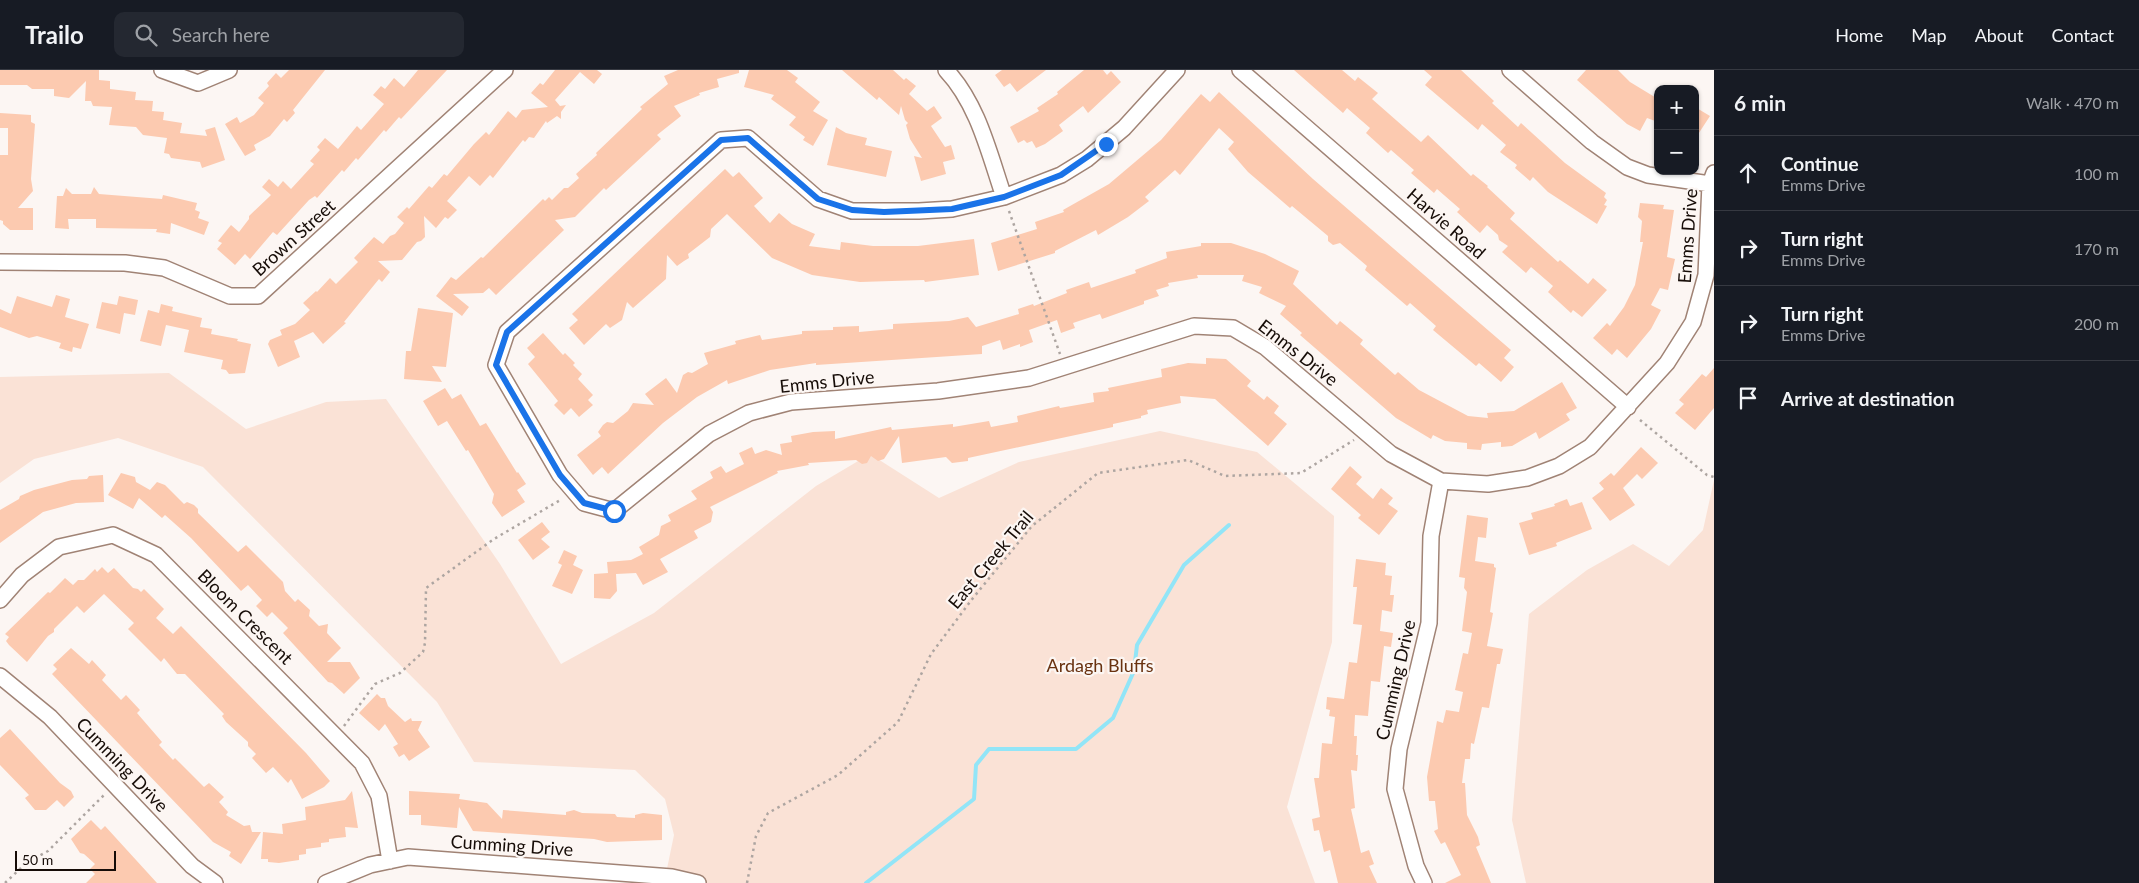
<!DOCTYPE html>
<html lang="en">
<head>
<meta charset="utf-8">
<style>
	body { margin:0; font-family:Lato,sans-serif; background:#242831; color:#f1f3f6 }
	.controls { position:absolute; right:15px; top:15px; display:grid; overflow:hidden; border-radius:10px; box-shadow:0 1px 4px #0004 }
	.controls button { width:45px; height:45px; display:grid; place-items:center; padding:0; border:0; border-bottom:1px solid #363941; background:#171b24; color:#f1f3f6; font:25px sans-serif }
	.scale { position:absolute; left:15px; bottom:12px; width:101px; box-sizing:border-box; padding-left:5px; border:2px solid #160c07; border-top:0; font-size:14px; line-height:18px; white-space:nowrap; color:#160c07; -webkit-text-stroke:4px #fcf6f3; paint-order:stroke }
	.stop { position:absolute; width:15px; height:15px; margin:-11px; border:4px solid #1a73e8; border-radius:50%; background:#fff }
	.stop.end { background:#1a73e8; border-color:#fff; box-shadow:0 1px 5px #0008 }
	.list { margin:0; padding:0; list-style:none }
	h2 { display:flex; justify-content:space-between; align-items:center; height:65px; margin:0; padding:0 20px; font-size:21px }
	h2 small { font-size:16px; font-weight:400; color:#9ea1a6 }
	.list li { display:grid; grid-template-columns:32px 1fr auto; gap:15px; align-items:center; box-sizing:border-box; height:75px; padding:0 20px; border-top:1px solid #363941 }
	.list b { display:block; font-size:19px; white-space:nowrap }
	.list p { margin:0; font-size:16px; white-space:nowrap; color:#9ea1a6 }
	.list em { font-size:16px; font-style:normal; color:#9ea1a6 }
	.icon { flex:none; width:28px; height:28px; fill:none; stroke:currentColor; stroke-width:2; stroke-linecap:round; stroke-linejoin:round }
	.map { position:relative; flex:none; width:1714px; height:813px; overflow:hidden }
	header { display:flex; align-items:center; gap:30px; box-sizing:border-box; height:70px; padding:0 25px; background:#171b24; border-bottom:1px solid #363941 }
	header strong { font-size:24px }
	nav { display:flex; gap:28px; margin-inline-start:auto; font-size:18px }
	.search { width:350px; height:45px; background:#242831; display:flex; align-items:center; gap:12px; box-sizing:border-box; padding:0 18px; border-radius:10px; color:#9ea1a6; font-size:19px }
	main { display:flex }
	aside { flex:1; background:#171b24 }
	.map>svg:first-child { display:block }
</style>
</head>
<body>
<header>
<strong>Trailo</strong>
<div class="search"><svg class="icon" aria-label="search" viewBox="0 0 24 24"><circle cx="10" cy="10" r="6"/><path d="M15 15l6 6"/></svg>Search here</div>
<nav><a>Home</a><a>Map</a><a>About</a><a>Contact</a></nav>
</header>
<main>
<div class="map">
<svg width="1714" height="813" viewBox="0 0 1714 813">
	<rect width="100%" height="100%" fill="#fcf6f3"/>
	<path fill="#fae2d6" d="M169,303L246,359L326,332L386,329L500,494L561,594L654,543L816,416L870,384L939,428L1019,392L1160,361L1257,382L1334,446L1332,572L1287,737L1315,813H664L674,765L665,729L635,700L474,692L437,632L203,397L118,368L34,389L0,413V307Z
		M1714,410V813H1526L1512,750L1529,544L1587,500L1633,474L1669,496L1703,460Z"/>
	<g fill="none" stroke-linecap="round" stroke-linejoin="round">
		<path stroke="#92e5f7" stroke-width="4" d="M866,813L974,729L976,695L989,679H1076L1113,648L1134,601L1137,575L1184,495L1229,455"/>
	</g>
	<path fill="#fccab0" d="M0,0H99V10L110,11V19L136,22L135,30L153,31L152,41L164,42L163,50L182,53L180,63L207,66L205,60L215,57L225,90L202,98L200,92L171,88L169,84L164,83L167,68L143,65L136,57L109,55L112,37L93,36L91,31H85L86,11L69,28L54,26V19H32L27,15H0Z
		M289,0H325L293,40L295,43L287,52L284,49L270,66L254,75L256,80L245,86L225,54L237,47L240,53L254,45L264,33L258,28L269,16L267,13L276,3L281,8Z
		M418,0H447L401,49L399,47L386,62L384,60L358,90L356,88L344,102L342,100L317,128L315,126L309,130L277,165L273,162L250,189L245,184L235,195L217,179L222,173L218,171L231,155L239,162L249,149V146L269,127L271,125L262,117L269,109L278,117L283,111L291,119L314,94L310,91L320,80L317,77L325,68L338,79L357,56L361,60L384,34L373,25L381,16L385,19L394,8L404,17Z
		M555,0H597L602,4L594,14L580,2L555,30L560,36L566,35L561,42V49L557,46L547,53L546,51L534,68L529,67L525,72L523,70L493,108L490,105L480,116L469,106L447,131L457,140L448,149L445,147L436,158L424,146L425,167L421,171L417,172L402,190L378,191L390,202L382,212L379,209L344,252L346,253L323,274L313,262L294,271L300,287L278,297L268,274L270,270L282,265L280,260L295,254L310,240L303,233L316,221L317,222L330,208L336,214L358,192L354,188L374,167L383,174L390,166L395,164L404,153L397,147L407,137L409,139L429,116L432,118L444,104L447,106L474,74L486,62L489,65L508,41L516,48L522,40L548,37L531,23L540,13L543,15Z
		M678,0H739V3L717,9L719,17L699,23L700,25L674,36L681,46L657,65L661,69L606,120L604,118L575,147L555,150L564,160L496,225L489,218L483,223L453,224L469,237L462,246L436,226L451,207L456,210L481,187L483,188L543,129L545,131L549,127L552,130L564,118H568L579,108L576,104L597,85L596,83L642,39L640,37L668,14L664,6Z
		M749,0H787L798,8L795,12L820,32L813,41L828,50L813,76L803,70L805,67L789,55L796,47L771,29L774,25L744,17Z
		M842,0H893L904,10L906,8L916,16L909,24L927,41L934,36L942,48L931,56L945,77L951,75L955,89L943,92L946,104L921,111L914,86L922,88L910,69L906,55L908,53L905,50L901,36L899,45L879,27L877,30Z
		M1002,0H1046L1017,22L1010,13L1004,17L995,5Z
		M1084,0H1103L1107,5L1111,1L1121,12L1088,43L1083,36L1059,55L1063,61L1045,74L1036,78L1032,71L1027,73L1024,70L1018,73L1010,57L1039,41L1037,38L1058,24L1057,22Z
		M1294,0H1342L1355,11L1358,7L1378,23L1372,29L1421,72L1428,65L1471,106L1473,104L1488,116L1487,117L1515,143L1510,149L1558,192L1560,190L1588,214L1593,208L1607,220L1582,247L1573,240L1571,243L1548,222L1553,216L1531,197L1526,203L1502,182L1508,176L1499,170L1498,165L1487,155L1480,163L1457,142L1460,139L1437,119L1434,123L1411,103L1414,100L1391,80L1388,83L1366,63L1370,58L1347,38L1343,43Z
		M1424,0H1461L1494,31L1492,33L1518,57L1521,53L1565,93L1606,123L1604,127L1607,130L1604,135L1607,136L1597,154L1548,122L1533,107L1530,111L1515,98L1517,95L1500,82L1506,75L1482,54L1478,60L1425,15L1432,7Z
		M1586,0H1618L1630,12L1658,29V52L1647,48L1640,61L1627,54L1577,10Z
		M1219,22L1313,109L1511,280L1504,288L1514,297L1501,312L1479,293L1476,296L1433,260L1436,256L1410,233L1407,236L1365,200L1367,196L1340,173L1333,175L1328,171V166L1292,136L1290,138L1248,102L1228,79L1234,72L1219,58L1180,105L1175,100L1145,127L1149,131L1128,147L1098,165L1096,160L1055,181V183L998,201L991,173L1037,159L1035,152L1064,142L1063,140L1109,114L1161,70L1201,24L1210,32Z
		M1695,37L1710,46L1695,69Z
		M0,43L31,45V52L35,54L31,109L33,121L18,138H33V160H10L3,154V151L0,150V85H8V58H0Z
		M836,57L846,63L867,68L865,75L892,81L886,107L827,95Z
		M725,99L733,107L739,102L763,128L754,136L770,153L779,143L792,154L815,164L809,176L840,180L841,172L873,176H918L974,169L979,205L925,212L924,210L860,212L812,205L772,188L727,144L711,159L710,167L688,184L689,188L684,191L677,196L667,185L666,209L633,238L627,232L622,250L610,258L606,254L584,275L569,258L578,250L572,244Z
		M94,117L99,124L162,129L163,125L197,133L195,140L200,142L198,148L209,152L204,165L171,153L170,164L156,162L157,159L96,158V149H68L69,159L55,158L57,126H63L66,118L72,124H91Z
		M1640,133L1664,135L1663,139L1674,140L1667,187L1675,189L1668,220L1660,218L1651,235L1661,240L1651,259L1627,288L1617,279L1612,285L1593,268L1607,253L1610,256L1624,237L1635,215L1643,172H1640L1642,151L1638,147Z
		M1201,173H1231L1265,184L1299,201L1293,214L1337,255L1340,251L1363,270L1360,274L1395,305L1398,302L1419,320L1468,346L1488,348L1487,343L1514,341L1562,312L1577,338L1566,344L1570,350L1539,369L1536,362L1512,376L1501,377V372L1482,374L1481,380L1467,379V373L1445,371L1433,365L1431,369L1396,348L1300,265L1302,263L1280,244L1286,236L1259,223L1262,217L1242,211L1244,205H1197L1198,208L1168,213L1169,216L1156,220L1159,226L1144,231V234L1102,249L1100,244L1073,253L1075,258L1061,263L1057,250L1029,260L1033,272L1020,277V274L1003,280L1000,270L982,276V284L816,295V293L770,300L728,314L727,310L697,327L663,353L608,404L602,397L593,405L577,385L601,366L598,362L603,355L607,352L613,353L628,341L633,333L654,335L645,324L666,308L677,323L683,305L688,302L692,303L708,294L704,283L736,274L735,271L760,265L762,270L802,264V261L833,260V257L859,256V262L893,259V254L949,251L968,247L976,257L1019,244L1018,239L1033,234L1034,236L1067,223L1066,220L1089,212L1091,218L1136,203L1135,200L1167,188L1166,182L1201,176Z
		M56,225L70,229L65,247L89,254L81,279L73,277L72,282L59,278L61,273L37,266L29,268L0,257V239L11,244L17,226L52,237Z
		M119,226L138,230L135,245L124,243L120,264L96,258L102,232L117,235Z
		M161,234L173,237L172,241L202,248L200,257L212,259L211,264L238,269L237,271L251,274L245,303L229,304L226,300L221,299L223,290L184,282L189,260L166,255L161,276L140,271L148,240L159,243Z
		M418,238L453,243L446,297L432,296L442,312L404,309L406,281H411Z
		M543,263L563,285L565,283L575,293L573,295L582,304L578,309L593,325L588,330L593,335L579,347L571,338L564,345L554,335L558,331L528,294L535,287L527,278Z
		M1206,288L1226,289L1251,311L1247,316L1264,330L1267,326L1279,336L1274,343L1287,354L1268,376L1215,329L1180,326L1181,333L1147,340L1148,344L1141,346V348L1113,354V357L968,388V391L952,393L946,387L902,393L899,366L884,389L878,391L871,386L867,393L862,394L856,390L808,393L809,395L777,401L778,403L710,437L713,442L711,452L694,461L698,468L660,489L668,502L643,515L636,503L616,504L617,521L610,529L594,528V504L608,503L607,492L631,490L643,484L639,477L659,465L661,456L671,451L668,445L697,429L691,421L713,408L710,402L721,396L726,403L744,394L739,383L752,377L755,384L766,380L782,385L780,374L792,372L791,366L813,362L835,361V369L891,357L892,360L953,354V357L989,351L991,357L1018,352L1017,346L1059,336L1060,338L1094,332L1093,323L1109,321L1108,318L1162,307L1161,299L1188,293L1206,294Z
		M1714,298V338L1695,360L1675,343L1684,334L1679,330L1702,304L1706,307Z
		M445,318L452,329L461,324L480,356L486,353L517,403L518,402L526,414L517,420L525,432L502,447L492,433L494,424L468,380L466,381L447,351L438,356L423,331Z
		M1641,377L1658,393L1642,409L1637,404L1623,418L1635,435L1610,451L1592,428L1604,419L1599,413L1611,403L1614,406Z
		M1350,396L1362,407L1356,414L1373,429L1381,418L1393,428L1388,434L1398,441L1379,465L1358,448L1361,445L1331,419Z
		M121,403L135,407L136,412L150,420L157,412L165,415L184,434L187,432L194,435L198,439V443L238,482L246,475L283,512L285,521L295,532L298,529L310,540L309,546L319,556L328,554L327,563L341,578L327,592H350L360,608L344,624L332,613L328,612L283,563L288,558L272,542L267,547L256,536L262,530L248,515L241,521L191,468L165,445L162,448L139,428L133,439L108,425Z
		M103,405L104,432L76,433L43,442L0,473V440L19,429L20,426L34,420L72,410L87,409L89,406Z
		M1567,429L1570,436L1582,432L1592,459L1556,473L1557,476L1529,485L1519,453L1533,449L1531,443L1555,436L1554,434Z
		M1467,445L1488,448L1486,468L1478,467L1475,491L1494,494V497L1496,498L1490,542L1493,543L1487,576L1503,579L1500,594H1497L1489,638L1482,637L1474,674L1471,673L1470,689H1465L1462,713H1465L1467,745L1478,767L1480,775L1476,777L1491,813H1445L1461,805L1445,772L1441,774L1434,761L1438,759L1435,731H1429L1427,707L1437,651L1443,653L1446,640L1459,642L1463,622L1455,620L1463,583L1468,584L1472,563L1462,561L1467,522L1464,518L1465,508L1459,507Z
		M542,452L550,462L541,469L550,477L533,490L518,470Z
		M564,480L577,486L573,495L583,500L572,524L552,516L562,495L558,493Z
		M1356,489L1386,493L1385,505L1392,506L1390,525H1394L1392,542L1382,540L1380,561L1393,563L1391,577L1384,576L1380,612L1371,611L1368,646L1355,645L1354,666H1357L1356,685H1358L1357,701L1351,700L1355,738L1351,739L1361,783L1369,780L1374,794L1369,796L1377,813H1338L1330,780L1324,782L1319,760L1314,761L1312,749L1320,747L1314,708H1319L1322,673L1332,674L1335,647L1329,646L1330,640L1326,639L1327,627L1344,629L1349,592L1357,593L1362,555L1353,554L1357,517H1353Z
		M102,497L108,503L114,498L133,518L138,519L141,522L144,519L164,539L156,548L173,564L181,556L306,683L330,711L324,717L302,729L291,709L288,713L273,697L266,703L252,688L256,684L248,676V672L226,652L222,646L224,644L185,604H177L164,588L161,592L128,559L134,553L104,524L84,543L77,536L54,559V562L48,566L27,592L9,575L6,571L9,567L5,564L48,522L50,523L65,508L73,515L78,510H84L95,499L97,502Z
		M71,578L89,594L92,590L106,605L102,610L121,630L126,625L140,640L137,643L162,672L159,675L173,690L175,688L204,717L209,713L224,727L219,732L228,742L226,745L244,756L250,755L252,762H261L241,794L229,786L231,782L213,772L52,604L57,599L53,595Z
		M377,624L381,628H385L388,636L405,652L411,648L412,651H422L418,660L430,677L409,691L404,684L399,687L393,677L398,674L385,654L379,661L359,643Z
		M10,659L60,713L71,721L74,727L64,737L57,730L46,740H35L25,728L29,725L0,695V668Z
		M352,721L358,758L345,757L346,767L329,769V772L321,773V777L306,779V784L299,785V790L279,793L268,792V789H261L263,762L283,764L282,754L306,750L305,737L345,730Z
		M409,721L460,724L459,729L487,733L502,749L503,740L566,745V742L574,740L582,743L615,744L617,747L635,748V745L643,743L662,745V770L607,772L594,769L473,761L459,737L457,758L421,755V745H409Z
		M91,750L101,760L105,756L157,813H86L95,804L90,799L95,794L84,784L80,783L71,769Z"/>
	<g fill="none" stroke-linecap="round" stroke-linejoin="round">
		<defs>
			<path id="street" d="M162,0L198,13L229,0
				M946,0C978,34 989,83 1004,127
				M1177,0L1124,58L1087,89L1061,105L1004,127L952,139L919,141H852L818,129L748,68L721,70L507,262L496,295L560,405L584,433L614,441L709,364L749,343L791,332L938,321L1029,308L1194,256L1233,258L1265,277L1391,384L1441,411L1488,414L1527,408L1559,396L1590,377L1667,293L1693,252L1706,205L1710,114L1714,103
				M1240,0L1628,337
				M1510,0L1592,72L1627,97L1648,105L1710,114
				M0,192L125,193L164,198L230,226H258L505,0
				M0,530L22,505L59,477L113,465L156,485L362,693L379,726L390,791
				M0,606L50,647L192,796L215,813
				M326,813L370,795L408,787L672,807L698,813
				M1424,813L1416,796L1395,719L1399,679L1429,553L1431,466L1441,411"/>
		</defs>
		<use href="#street" stroke="#a08375" stroke-width="18"/>
		<path stroke="#ada5a1" stroke-width="2.5" stroke-dasharray="2.5 4" stroke-linecap="butt" d="M1009,141L1060,284
			M1640,350L1707,405L1714,407
			M344,656L375,614L400,603L423,582L425,573L426,518L494,469L562,429
			M5,813L25,794L48,781L104,725
			M747,813L756,766L768,743L838,705L898,652L931,584L973,528L1032,456L1098,403L1188,390L1225,406L1301,403L1354,370"/>
		<use href="#street" stroke="#fff" stroke-width="15"/>
	</g>
	<g fill="none" stroke-linecap="round" stroke-linejoin="round">
		<path stroke="#1a73e8" stroke-width="6" d="M614,441L584,433L560,405L496,295L507,262L721,70L748,68L818,129L852,140L884,142L952,139L1004,127L1061,105L1106,74"/>
	</g>
	<g text-anchor="middle" stroke-width="4.5" stroke-linejoin="round" paint-order="stroke">
		<g font-size="18" fill="#160c07" stroke="#fcf6f3">
			<text transform="translate(1446 154) rotate(41)" y="6">Harvie Road</text>
			<text transform="translate(1688 166) rotate(-86)" y="6">Emms Drive</text>
			<text transform="translate(294 168) rotate(-42)" y="6">Brown Street</text>
			<text transform="translate(1298 283) rotate(38)" y="6">Emms Drive</text>
			<text transform="translate(827 312) rotate(-6)" y="6">Emms Drive</text>
			<text transform="translate(991 490) rotate(-50)" y="6">East Creek Trail</text>
			<text transform="translate(245 547) rotate(45)" y="6">Bloom Crescent</text>
			<text transform="translate(1396 610) rotate(-77)" y="6">Cumming Drive</text>
			<text transform="translate(122 695) rotate(46)" y="6">Cumming Drive</text>
			<text transform="translate(512 776) rotate(4)" y="6">Cumming Drive</text>
		</g>
		<g font-size="18" fill="#693210" stroke="#fcf6f3">
			<text x="1100" y="602">Ardagh Bluffs</text>
		</g>
	</g>
</svg>
<div class="controls">
<button>+</button>
<button>−</button>
</div>
<div class="scale">50 m</div>
<div class="stop" style="left:614px;top:441px"></div>
<div class="stop end" style="left:1106px;top:74px"></div>
</div>
<aside>
<h2>6 min<small>Walk · 470 m</small></h2>
<ul class="list">
<li><svg class="icon" aria-label="ahead" viewBox="0 0 24 24"><path d="M12 20V5M6 11l6-6 6 6"/></svg><div><b>Continue</b><p>Emms Drive</p></div><em>100 m</em></li>
<li><svg class="icon" aria-label="right" viewBox="0 0 24 24"><path d="M7 20v-9h11M14 6l5 5-5 5"/></svg><div><b>Turn right</b><p>Emms Drive</p></div><em>170 m</em></li>
<li><svg class="icon" aria-label="right" viewBox="0 0 24 24"><path d="M7 20v-9h11M14 6l5 5-5 5"/></svg><div><b>Turn right</b><p>Emms Drive</p></div><em>200 m</em></li>
<li><svg class="icon" aria-label="arrive" viewBox="0 0 24 24"><path d="M6 21V4h12l-3 4 3 4H6"/></svg><div><b>Arrive at destination</b></div></li>
</ul>
</aside>
</main>
</body>
</html>
